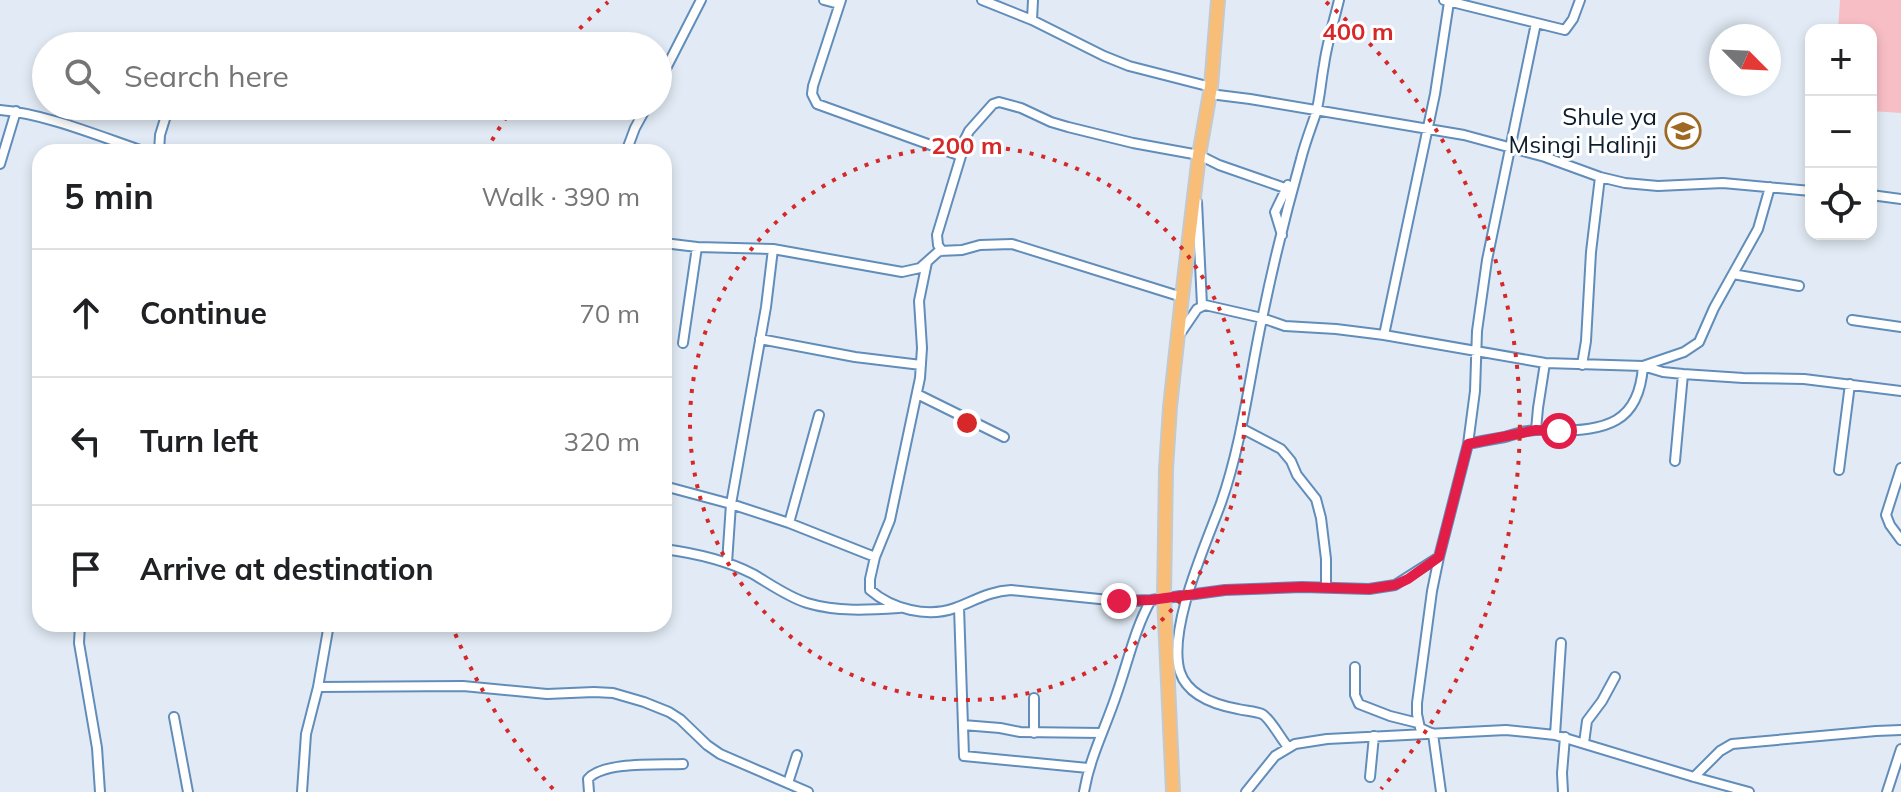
<!DOCTYPE html>
<html lang="en">
<head>
<meta charset="utf-8">
<style>
	body { margin:0; font-family:Mulish,sans-serif; background:#f2f2f2; color:#202124 }
	.controls { position:absolute; right:24px; top:24px; display:grid; overflow:hidden; border-radius:16px; box-shadow:0 4px 12px #0003 }
	.controls button { width:72px; height:72px; display:grid; place-items:center; padding:0; border:0; border-bottom:2px solid #e0e0e0; background:#fff; color:#202124; font:40px sans-serif }
	.compass { position:absolute; left:1709px; top:24px; width:72px; height:72px; border-radius:50%; background:#fff; box-shadow:0 4px 12px #0003; rotate:114deg }
	.stop { position:absolute; width:24px; height:24px; margin:-18px; border:6px solid #e11d48; border-radius:50%; background:#fff }
	.stop.end { background:#e11d48; border-color:#fff; box-shadow:0 2px 8px #0008 }
	.list { margin:0; padding:0; list-style:none }
	h2 { display:flex; justify-content:space-between; align-items:center; height:104px; margin:0; padding:0 32px; font-size:34px }
	h2 small { font-size:26px; font-weight:400; color:#757577 }
	.list li { display:grid; grid-template-columns:52px 1fr auto; gap:24px; align-items:center; box-sizing:border-box; height:128px; padding:0 32px; border-top:2px solid #e0e0e0 }
	.list b { display:block; font-size:30px; white-space:nowrap }
	.list em { font-size:26px; font-style:normal; color:#757577 }
	.icon { flex:none; width:44px; height:44px; fill:none; stroke:currentColor; stroke-width:2; stroke-linecap:round; stroke-linejoin:round }
	.map { position:relative; flex:none; width:1901px; height:792px; overflow:hidden }
	.search { position:absolute; background:#fff; box-shadow:0 4px 12px #0003; left:32px; top:32px; width:640px; height:88px; display:flex; align-items:center; gap:20px; box-sizing:border-box; padding:0 28px; border-radius:44px; color:#757577; font-size:30px }
	.panel { position:absolute; background:#fff; box-shadow:0 4px 12px #0003; left:32px; top:144px; width:640px; height:488px; border-radius:24px }
	.map>svg:first-child { display:block }
</style>
</head>
<body>
<div class="map">
<svg width="1901" height="792" viewBox="0 0 1901 792">
	<rect width="100%" height="100%" fill="#e2ebf5"/>
	<path fill="#f8bec6" d="M1840,0H1901V113L1871,111V30H1838Z"/>
	<g fill="none" stroke-linecap="round" stroke-linejoin="round">
		<defs>
			<path id="minor" d="M824,0L839,4
				M841,0L813,86L812,94L817,104L961,156L937,235L938,245L942,251
				M982,0L1032,20L1104,56L1129,66L1211,87
				M1444,0L1565,30L1573,19L1580,0
				M1032,20L1033,0
				M658,84L701,0
				M1210,94L1250,99L1464,135L1545,157L1600,177L1625,183L1658,186L1723,183L1811,191
				M0,110C47,114 101,137 146,152
				M159,152L160,135L169,106
				M626,152L635,128L647,106
				M961,155L963,143L969,131L993,104L999,102L1021,108L1051,122L1068,127L1133,143L1199,155L1219,165L1285,188
				M0,164L16,111
				M1871,195L1901,199
				M1197,202L1202,305
				M1282,235L1275,212L1288,185
				M664,243L697,247L773,249L902,272L920,268L939,251L962,250L980,245L1012,244L1182,297
				M927,262L919,301L922,348L920,378L890,520L875,557L870,579V590C892,609 927,618 955,608C974,601 990,591 1011,590L1119,601L1151,600L1225,590L1302,587L1369,589L1395,585L1439,557
				M1733,274L1799,286
				M1852,320L1901,327
				M1180,334L1197,309L1205,305L1262,318L1285,326L1336,329L1384,335L1545,363L1643,366L1663,372L1683,374L1743,378L1804,379L1901,391
				M1384,335L1435,94L1449,2
				M760,339L855,357L921,365
				M683,343L697,247
				M1582,365L1586,341L1591,252L1600,177
				M917,394L1004,437
				M1241,428L1281,449L1291,461L1297,475L1316,499L1321,518L1326,559V588
				M1536,430L1538,408L1545,363
				M1468,444C1481,441 1493,439 1505,437C1515,434 1526,430 1536,430C1542,429 1549,431 1555,431C1606,430 1639,424 1643,366L1684,352L1699,342L1714,308L1758,229L1770,187
				M1675,461L1683,374
				M1901,468L1886,515L1890,525L1901,540
				M1839,470L1850,384
				M664,486L731,504L789,523L875,557
				M789,523L819,415
				M664,549C694,553 726,560 753,574C770,584 788,597 807,603C837,612 869,610 899,608
				M727,563L731,504L766,307L773,249
				M959,607L964,756L1088,768
				M80,624L79,643L97,748L100,792
				M1355,667V695L1359,704L1390,716L1418,723
				M318,687L463,686L547,694L594,692L613,693L644,702L669,712L680,719L707,745L720,754L808,792
				M174,717L188,792
				M963,725L1000,728L1020,732L1102,733
				M1034,733V698
				M1555,735L1561,643
				M1584,743L1587,721L1602,701L1615,677
				M1288,747C1281,739 1270,718 1262,714C1255,711 1246,711 1238,709C1216,705 1188,696 1180,672C1167,629 1206,544 1221,503C1242,443 1249,380 1262,319C1273,265 1286,212 1301,159C1305,143 1311,128 1316,113C1320,98 1321,81 1324,65C1327,43 1334,21 1339,0
				M1370,777L1374,736
				M1694,777L1720,751L1732,744L1876,731L1901,730
				M788,783L797,755
				M302,792L306,734L318,687L329,624
				M589,792L588,779C603,761 660,765 683,764
				M1084,792C1090,756 1106,727 1117,693C1128,662 1135,628 1151,600
				M1246,792L1275,756L1295,744L1327,739L1506,730L1555,735L1694,777L1749,792
				M1441,792L1433,734L1420,728L1417,714V703L1432,591L1439,557L1468,444L1475,391L1477,331L1487,260L1536,23
				M1563,792L1562,773L1565,737
				M1887,792L1901,749"/>
			<path id="trunk" d="M1173,792L1164,597L1166,469L1170,407L1182,297L1199,155L1211,87L1218,0"/>
		</defs>
		<use href="#minor" stroke="#618dba" stroke-width="12"/>
		<use href="#trunk" stroke="#c4c9cd" stroke-width="16"/>
		<use href="#minor" stroke="#fff" stroke-width="8"/>
		<use href="#trunk" stroke="#f8be77" stroke-width="12"/>
	</g>
	<g fill="none" stroke-linecap="round" stroke-linejoin="round">
		<path stroke="#e11d48" stroke-width="10" d="M1119,601L1151,600L1225,590L1302,587L1369,589L1395,585L1408,579L1439,557L1468,444L1536,430L1559,431"/>
	</g>
	<g fill="none" stroke="#d62828" stroke-width="4" stroke-dasharray="4 8">
		<circle cx="967" cy="423" r="277"/>
		<path d="M553 789A553 553 0 0 1 452 626M486 151A553 553 0 0 1 511 110M563 46A553 553 0 0 1 608 2M1326 2A553 553 0 0 1 1381 789"/>
	</g>
	<defs>
		<symbol id="school-ring" viewBox="-11 -11 22 22"><circle r="9.5" fill="#fff" stroke="#9e6922" stroke-width="1.5"/><path d="M0-5L7-2L0 1L-7-2ZM-4 1L0 2.5L4 1V4Q0 6-4 4Z" fill="#9e6922"/></symbol>
	</defs>
	<g fill-rule="evenodd">
		<use href="#school-ring" x="1663" y="111" width="40" height="40"/>
	</g>
	<g text-anchor="middle" stroke-width="6" stroke-linejoin="round" paint-order="stroke">
		<g font-size="24" fill="#0b1d2f" stroke="#fff" text-anchor="end">
			<text x="1657" y="125">Shule ya<tspan x="1657" dy="28">Msingi Halinji</tspan></text>
		</g>
	</g>
	<circle cx="967" cy="423" r="12" fill="#d62828" stroke="#fff" stroke-width="4"/>
	<g font-size="24" text-anchor="middle" font-weight="bold" fill="#d62828" stroke="#fff" stroke-width="6" stroke-linejoin="round" paint-order="stroke">
		<text x="1358" y="40">400 m</text>
		<text x="967" y="154">200 m</text>
	</g>
</svg>
<div class="controls">
<button>+</button>
<button>−</button>
<button><svg class="icon" aria-label="locate" viewBox="0 0 24 24"><circle cx="12" cy="12" r="6"/><path d="M12 2v4M12 18v4M2 12h4M18 12h4"/></svg></button>
</div>
<svg class="compass" viewBox="-18 -18 36 36"><path d="M0-13l5 13h-10z" fill="#e53935"/><path d="M0 13l5-13h-10z" fill="#757577"/></svg>
<div class="stop" style="left:1559px;top:431px"></div>
<div class="stop end" style="left:1119px;top:601px"></div>
<div class="search"><svg class="icon" aria-label="search" viewBox="0 0 24 24"><circle cx="10" cy="10" r="6"/><path d="M15 15l6 6"/></svg>Search here</div>
<section class="panel">
<h2>5 min<small>Walk · 390 m</small></h2>
<ul class="list">
<li><svg class="icon" aria-label="ahead" viewBox="0 0 24 24"><path d="M12 20V5M6 11l6-6 6 6"/></svg><div><b>Continue</b></div><em>70 m</em></li>
<li><svg class="icon" aria-label="left" viewBox="0 0 24 24"><path d="M17 20v-9H6M10 6l-5 5 5 5"/></svg><div><b>Turn left</b></div><em>320 m</em></li>
<li><svg class="icon" aria-label="arrive" viewBox="0 0 24 24"><path d="M6 21V4h12l-3 4 3 4H6"/></svg><div><b>Arrive at destination</b></div></li>
</ul>
</section>
</div>
</body>
</html>
